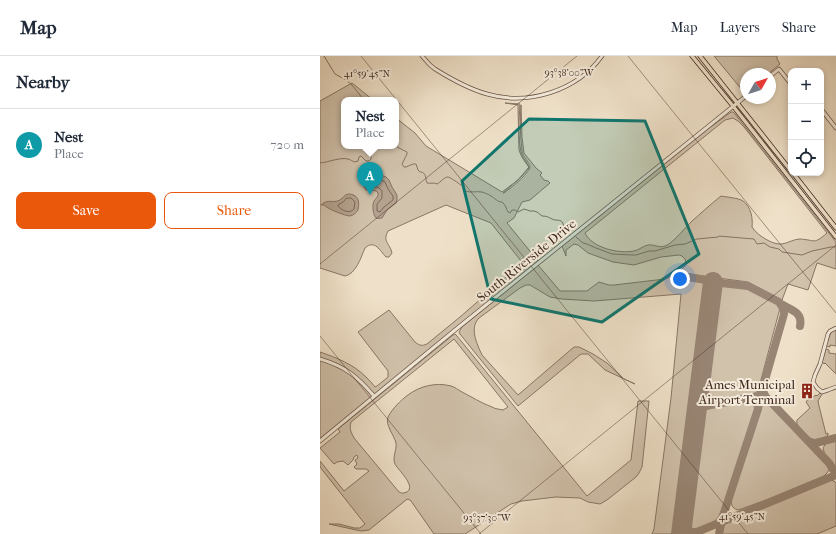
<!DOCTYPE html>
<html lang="en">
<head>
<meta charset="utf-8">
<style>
	body { margin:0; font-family:"IM FELL French Canon",serif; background:#f6f6f7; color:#1f2937 }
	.controls { position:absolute; right:12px; top:12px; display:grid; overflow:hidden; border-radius:8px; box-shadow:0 2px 6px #0003 }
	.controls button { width:36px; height:36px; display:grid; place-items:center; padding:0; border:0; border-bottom:1px solid #e0e1e3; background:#fff; color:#1f2937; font:20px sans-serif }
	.compass { position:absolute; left:420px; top:12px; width:36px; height:36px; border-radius:50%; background:#fff; box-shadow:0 2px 6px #0003; rotate:51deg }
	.you { position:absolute; left:360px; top:223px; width:14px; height:14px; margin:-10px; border:3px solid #fff; border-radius:50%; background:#1a73e8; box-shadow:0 0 0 6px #1a73e833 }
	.badge { display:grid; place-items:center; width:26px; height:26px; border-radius:50%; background:#ea580c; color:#fff; font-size:13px; font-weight:700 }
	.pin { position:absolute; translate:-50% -33px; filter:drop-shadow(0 1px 2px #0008) }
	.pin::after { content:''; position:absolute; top:21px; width:14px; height:12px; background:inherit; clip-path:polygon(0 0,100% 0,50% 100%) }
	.popup { position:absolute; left:21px; top:41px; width:58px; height:52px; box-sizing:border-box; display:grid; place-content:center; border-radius:8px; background:#fff; filter:drop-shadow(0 1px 3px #0005); font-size:13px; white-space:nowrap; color:#747a83 }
	.popup b { font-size:15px; color:#1f2937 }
	.popup::after { content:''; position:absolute; left:50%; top:100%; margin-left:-8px; border:8px solid transparent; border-top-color:#fff }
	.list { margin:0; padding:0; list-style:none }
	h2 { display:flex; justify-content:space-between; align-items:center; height:52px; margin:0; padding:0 16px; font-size:17px }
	h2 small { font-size:13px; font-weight:400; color:#747a83 }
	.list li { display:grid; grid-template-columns:26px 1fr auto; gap:12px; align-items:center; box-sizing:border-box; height:72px; padding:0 16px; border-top:1px solid #e0e1e3 }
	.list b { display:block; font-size:15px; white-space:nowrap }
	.list p { margin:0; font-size:13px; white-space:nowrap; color:#747a83 }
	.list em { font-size:13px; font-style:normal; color:#747a83 }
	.actions { display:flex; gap:8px; padding:12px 16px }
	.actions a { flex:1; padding:9px 0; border:1px solid #ea580c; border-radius:8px; text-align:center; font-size:14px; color:#ea580c }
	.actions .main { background:#ea580c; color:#fff }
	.icon { flex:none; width:22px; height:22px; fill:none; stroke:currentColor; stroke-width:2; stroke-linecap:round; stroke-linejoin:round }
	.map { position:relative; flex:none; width:516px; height:478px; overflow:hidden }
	header { display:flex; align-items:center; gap:24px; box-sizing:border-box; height:56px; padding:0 20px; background:#fff; border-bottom:1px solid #e0e1e3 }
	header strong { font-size:19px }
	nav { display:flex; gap:22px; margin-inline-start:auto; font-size:14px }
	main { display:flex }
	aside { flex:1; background:#fff }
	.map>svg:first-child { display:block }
</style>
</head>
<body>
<header>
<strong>Map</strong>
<nav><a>Map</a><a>Layers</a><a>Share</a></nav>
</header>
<main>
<aside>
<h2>Nearby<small></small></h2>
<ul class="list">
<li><span class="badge" style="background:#0f9aa8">A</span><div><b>Nest</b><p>Place</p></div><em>720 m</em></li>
</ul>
<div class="actions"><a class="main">Save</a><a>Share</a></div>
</aside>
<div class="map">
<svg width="516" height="478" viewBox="0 0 516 478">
	<rect width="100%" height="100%" fill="#efe1c9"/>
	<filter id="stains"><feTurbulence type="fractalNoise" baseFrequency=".005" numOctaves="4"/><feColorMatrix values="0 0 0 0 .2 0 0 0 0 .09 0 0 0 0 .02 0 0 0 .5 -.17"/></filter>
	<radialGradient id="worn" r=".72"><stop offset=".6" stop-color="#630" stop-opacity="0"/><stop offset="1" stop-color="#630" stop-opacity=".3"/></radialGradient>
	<path fill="#d1c2ac" stroke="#897666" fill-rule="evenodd" d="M394,0H457V3L460,8L448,18H426V36H425L423,35Z
		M32,27L53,44H24V90H76V62L95,77L106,90L182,136L198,124L209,111C205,106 201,101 199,94L198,49L185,47L200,48C199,63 198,81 201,96C202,102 208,106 209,112L201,121L183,137H184C193,130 204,122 210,112C210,106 203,102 202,95C200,81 200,63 201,49L202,81L204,97L216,112L222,117L220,119L224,124L228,125L230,127L210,144L202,146L194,162L187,167L218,205L0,383V296C17,302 33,308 46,321C49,324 52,327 55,331L57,330L68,321V315L38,276L69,254L95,286C100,290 102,290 107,288L140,261L202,207L201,205L171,167L126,149L68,175C62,186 70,187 72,197L69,201H66C60,195 55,183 45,192C41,201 36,218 25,220L0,212V45Z
		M411,56H413L415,58L516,186V213L497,207L488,234L468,228L462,244L428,226L368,218V223L384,225L388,228L356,478H332L334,473L351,342L361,238L274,245L242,243L230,241L210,229H206L200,232L159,262C149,272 157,288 162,299L198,339L254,291H259L273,298L287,307L304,323L315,328L285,314L268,298H261L198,350L140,278L139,276L142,271L218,209L240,235H267L279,226L289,229H294L345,223L357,218L365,210L366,206L365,203L362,200L359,199L341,201L314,209L293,206L268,197L258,189L254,188L246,194V200L242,190L388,73ZM413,62L418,65L424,71L507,177C493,189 496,184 480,183C474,183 468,187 462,188C452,189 437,179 432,171C433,162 431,151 423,145C419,142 406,141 401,140C391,148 381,157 371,166C364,173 357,182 349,188C340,194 336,188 328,189C323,190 319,194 314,195C299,198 272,192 265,177L405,64Z
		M403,229L427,232L457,248L460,252L438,335L435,337L390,346L386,345L384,342L398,230Z
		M516,274V290L510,289V291L506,290L511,276Z
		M135,278L137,280L267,440L311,404L318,345H329L322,411L319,417L316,421L287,444L280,448L268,446L260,442L236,441L202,445L191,448L145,478H114L91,445L88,443L86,444L49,474L41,475L9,468H19L34,472H40L45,468L0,411V405L24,435L49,415L46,413H36L34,411L37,408L35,404L38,402L37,399L34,401L33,404L28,409L23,405L17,406L14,408L0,392L20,376L18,373L133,279ZM134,283L188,351L183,354C179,353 175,353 172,351C161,347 152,341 142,336C138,334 135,331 131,330C116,326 100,330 88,339C81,344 72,353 68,361C65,369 74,379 76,387C77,394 72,401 75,408C77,413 100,433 84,437C82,437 81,437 79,436L34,382C31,376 29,373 31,366Z
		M506,293L509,294V297L516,298V318L505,307L504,308L502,306Z
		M500,337L502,338L498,345L499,350L506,378L508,377V379C505,382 503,382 499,383C491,385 488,381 482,375C479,371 476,370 477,364L490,352L486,346L489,342L490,343L496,339L497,340Z
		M446,344L507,408L509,414L507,417L504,420L449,443L418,454C410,452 411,446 412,439L442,346Z
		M424,345H429L432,346L435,353L404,449L399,460L395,465L378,473H372L368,469L382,353Z
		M516,384V412L505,399L503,392L506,387Z
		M510,424L514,425L516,427V470L497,478H402L404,469L411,464Z"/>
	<path fill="#b4a28f" stroke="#867262" d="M56,117L66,121L69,124L72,131L77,139V144L76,147L67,154L62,162C60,162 58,163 56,162C53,159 52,149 54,145C55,143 57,142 58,140V137L56,135L52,134L51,135L49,134H46C40,126 47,118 56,117Z
		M28,138C38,138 40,145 38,154C36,157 34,159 30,160C26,160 7,153 4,149H1C9,142 12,148 20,144C23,142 24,139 28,138Z"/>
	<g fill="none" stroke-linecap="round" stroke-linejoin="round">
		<path stroke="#7a6657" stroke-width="1" d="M55,121L65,126L68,133L73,140V144L64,151L60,156L57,155V148L62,142V135C57,128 52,133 48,128L51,123Z
			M27,142H31L35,146L34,153C30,158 22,155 18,150V149L23,146Z"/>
		<path stroke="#867262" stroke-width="1" d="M4,0L15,18L26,24L32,29L44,44
			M76,89L77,91L87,96V98L82,108L84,111H86L93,108H96L98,114L100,116C107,116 105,123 107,127C111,128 113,126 117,128C121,126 124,121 128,121C130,121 143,130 144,132C145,133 145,134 145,135C151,137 156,135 162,136C165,137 168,138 171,140C175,142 177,146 182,146C186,149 186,153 188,156L190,157L192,154H195L198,156L204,153L210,155H214L217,156L222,160C227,160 228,161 232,163C238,166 242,161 244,171L250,175
			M0,106L1,107C8,106 21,101 28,103C29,103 34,106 35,106L38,105L39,101L41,100L46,105H49L51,103C51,92 55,92 65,90
			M256,181L263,187L267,188L276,192L292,198L312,199H316L329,195H335L355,189L365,188L377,183L398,181L399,180L410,181L434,183L437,188L444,187L450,191L459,193L462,196L482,199L492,195L511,191H516"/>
		<path stroke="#988574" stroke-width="8" d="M368,221L386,224L392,232L401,227L428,230L459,246C462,250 464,253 464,258L443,331C443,336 444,339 447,342
			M461,248C471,254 483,256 480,270
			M383,310L380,338C380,345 384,348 391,349L440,340L445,341L447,342L509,407L516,418
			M488,385L493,387H496L516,382
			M374,386L377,359C379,352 384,350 391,349
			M367,440C365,452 357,478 377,476L516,419
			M399,478L402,463L438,353L441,337"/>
		<path stroke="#988574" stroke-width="20" d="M361,478L393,226"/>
		<defs>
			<path id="minor" d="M102,0L110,9L115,13C131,23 149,33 167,38C208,50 257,35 282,0
				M450,20L459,13L471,28
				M501,53L516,72
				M516,272L510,275L508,278L500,308L495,319L493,326L497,332L502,336L508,334L516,331
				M0,303C26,311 37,320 54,340
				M0,385L135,274L426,40"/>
			<path id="major" d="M372,0L413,50L516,181
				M380,0L471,115
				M473,117L516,172"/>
		</defs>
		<use href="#minor" stroke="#6c574a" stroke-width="4.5"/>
		<use href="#major" stroke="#41291f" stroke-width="5"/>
		<use href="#minor" stroke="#f5ecdc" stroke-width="3"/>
		<use href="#major" stroke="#efe1c9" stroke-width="3.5"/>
	</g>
	<path fill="#0f766e" fill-opacity="0.2" stroke="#0f766e" stroke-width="3" stroke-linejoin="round" d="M209,63L325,65L379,198L282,266L171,243L142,125Z"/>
	<path fill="none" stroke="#41291f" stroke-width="1" stroke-opacity="0.45" d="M41,0L428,478M308,0L516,257M0,208L257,0M0,280L161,478M159,478L516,189"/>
	<defs>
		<symbol id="building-bare" viewBox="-9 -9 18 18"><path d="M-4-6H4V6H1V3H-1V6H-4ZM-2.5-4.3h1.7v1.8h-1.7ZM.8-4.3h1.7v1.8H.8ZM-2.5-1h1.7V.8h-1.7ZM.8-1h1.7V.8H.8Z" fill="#8f2418" stroke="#f5ecdc" stroke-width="2.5" paint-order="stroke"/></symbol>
	</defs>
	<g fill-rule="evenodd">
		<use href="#building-bare" x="476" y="324" width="22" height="22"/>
	</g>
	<g text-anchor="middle" stroke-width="4" stroke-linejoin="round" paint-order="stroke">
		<g font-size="13" fill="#41291f" stroke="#f5ecdc">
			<text transform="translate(206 204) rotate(-39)" y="5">South Riverside Drive</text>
		</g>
		<g font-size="13" fill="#41291f" stroke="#f5ecdc" text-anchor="end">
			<text x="475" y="333">Ames Municipal<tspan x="475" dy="15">Airport Terminal</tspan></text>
		</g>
	</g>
	<g font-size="10" text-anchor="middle" fill="#41291f" stroke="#f5ecdc" stroke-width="4" stroke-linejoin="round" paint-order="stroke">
		<text x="249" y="20">93°38'00"W</text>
		<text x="47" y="21">41°59'45"N</text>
		<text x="422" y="464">41°59'45"N</text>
		<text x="167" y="465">93°37'30"W</text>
	</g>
	<rect width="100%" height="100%" filter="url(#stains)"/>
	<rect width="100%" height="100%" fill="url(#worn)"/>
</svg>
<div class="controls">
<button>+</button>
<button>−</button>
<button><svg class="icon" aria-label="locate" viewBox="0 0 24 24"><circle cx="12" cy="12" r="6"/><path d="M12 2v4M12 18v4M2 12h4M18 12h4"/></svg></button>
</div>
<svg class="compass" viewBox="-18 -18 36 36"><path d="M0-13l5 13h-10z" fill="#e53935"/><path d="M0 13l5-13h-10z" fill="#747a83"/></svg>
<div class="you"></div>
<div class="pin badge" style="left:50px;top:139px;background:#0f9aa8">A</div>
<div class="popup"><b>Nest</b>Place</div>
</div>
</main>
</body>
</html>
